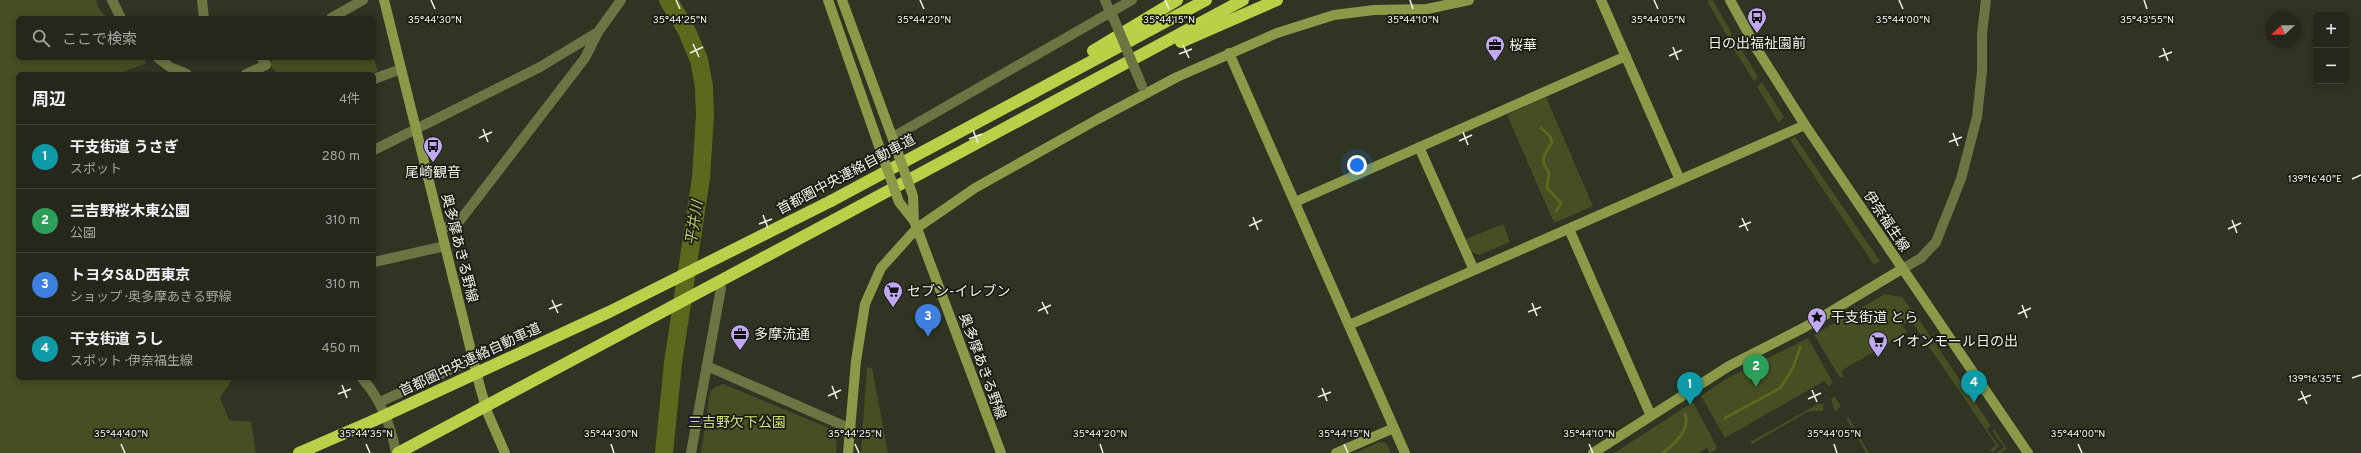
<!DOCTYPE html>
<html lang="ja">
<head>
<meta charset="utf-8">
<style>
	body { margin:0; font-family:Overpass,"Noto Sans JP",sans-serif; background:#303327; color:#f1f3f6 }
	.controls { position:absolute; right:12px; top:12px; display:grid; overflow:hidden; border-radius:6px; box-shadow:0 2px 6px #0003 }
	.controls button { width:36px; height:36px; display:grid; place-items:center; padding:0; border:0; border-bottom:1px solid #414439; background:#24271a; color:#f1f3f6; font:20px sans-serif }
	.compass { position:absolute; left:2265px; top:12px; width:36px; height:36px; border-radius:50%; background:#24271a; box-shadow:0 2px 6px #0003; rotate:248deg }
	.you { position:absolute; left:1357px; top:165px; width:14px; height:14px; margin:-10px; border:3px solid #fff; border-radius:50%; background:#1a73e8; box-shadow:0 0 0 6px #1a73e833 }
	.badge { display:grid; place-items:center; width:26px; height:26px; border-radius:50%; background:#c0a8f3; color:#fff; font-size:13px; font-weight:700 }
	.pin { position:absolute; translate:-50% -33px; filter:drop-shadow(0 1px 2px #0008) }
	.pin::after { content:''; position:absolute; top:21px; width:14px; height:12px; background:inherit; clip-path:polygon(0 0,100% 0,50% 100%) }
	.list { margin:0; padding:0; list-style:none }
	h2 { display:flex; justify-content:space-between; align-items:center; height:52px; margin:0; padding:0 16px; font-size:17px }
	h2 small { font-size:13px; font-weight:400; color:#a3a5a2 }
	.list li { display:grid; grid-template-columns:26px 1fr auto; gap:12px; align-items:center; box-sizing:border-box; height:64px; padding:0 16px; border-top:1px solid #414439 }
	.list b { display:block; font-size:15px; white-space:nowrap }
	.list p { margin:0; font-size:13px; white-space:nowrap; color:#a3a5a2 }
	.list em { font-size:13px; font-style:normal; color:#a3a5a2 }
	.icon { flex:none; width:22px; height:22px; fill:none; stroke:currentColor; stroke-width:2; stroke-linecap:round; stroke-linejoin:round }
	.map { position:relative; flex:none; width:2361px; height:453px; overflow:hidden }
	.search { position:absolute; background:#24271a; box-shadow:0 2px 6px #0003; left:16px; top:16px; width:360px; height:44px; display:flex; align-items:center; gap:10px; box-sizing:border-box; padding:0 14px; border-radius:6px; color:#a3a5a2; font-size:15px }
	.panel { position:absolute; background:#24271a; box-shadow:0 2px 6px #0003; left:16px; top:72px; width:360px; height:308px; border-radius:6px }
	.map>svg:first-child { display:block }
</style>
</head>
<body>
<div class="map">
<svg width="2361" height="453" viewBox="0 0 2361 453">
	<rect width="100%" height="100%" fill="#303423"/>
	<path fill="#464e24" d="M0,0H96L99,9L107,18H18V58H143L147,63L117,74H18V378H233L220,398L229,420L251,422L256,453H0Z
		M1713,0L1732,34L1729,39L1707,1Z
		M1736,40L1758,77L1754,81L1731,45Z
		M278,58H373L378,71L370,74H277L268,62Z
		M1762,82L1784,117L1779,123L1757,87Z
		M1546,97L1593,206L1554,223L1507,115Z
		M1795,137L1880,261L1874,265L1790,140Z
		M1503,224L1510,242L1479,255L1472,252L1466,239Z
		M1885,294L1902,297L1916,316L1902,325L1907,332L1841,371L1844,377L1840,378L1814,335Z
		M1918,318L1991,426L1987,429L1999,447L1992,452L1990,450L1996,445L1912,322Z
		M1808,338L1832,381L1831,385L1828,386L1824,381L1725,438L1701,396L1724,380Z
		M867,367L872,368L888,453H861Z
		M723,384L834,430L837,435L836,453H701L710,392L715,387Z
		M1834,396L1841,406L1835,412L1831,399Z
		M1693,402L1717,447L1716,450L1710,453L1707,448L1699,453H1614Z
		M1818,404H1824L1823,411H1809L1752,444L1750,442Z
		M1846,418H1849L1869,453H1866Z
		M1994,429L2007,449L2001,453H1996L2004,447L1992,430Z
		M1379,442L1386,443L1391,453H1355Z"/>
	<g fill="none" stroke-linecap="round" stroke-linejoin="round">
		<path stroke="#5c691d" stroke-width="3" d="M1541,128L1550,136L1552,142L1544,156L1543,162L1549,173L1547,188L1561,203L1556,211
			M1725,418L1780,388L1793,368L1800,347
			M1663,453C1674,444 1691,430 1685,414"/>
		<path stroke="#5c691d" stroke-width="18" d="M664,453L673,363L701,178L705,115L704,87L699,60L686,29L668,0"/>
		<path stroke="#6b7544" stroke-width="10" d="M112,0L121,18
			M202,0L204,18
			M1105,0L1112,17
			M331,18L363,0
			M158,58L170,67L187,74
			M246,74L266,65L262,58
			M374,79L401,69
			M893,137L1132,0
			M374,150L540,67L598,32
			M441,229L458,223L585,58L598,32L621,0
			M374,262L445,246
			M1902,269L1921,258L1936,242L1961,179L1977,117L1982,71V34L1986,0
			M707,366L851,429
			M362,378C381,400 391,425 396,453
			M380,402L473,359
			M691,453L721,288"/>
		<path stroke="#8a9a48" stroke-width="10" d="M384,0L480,387L488,414L505,453
			M828,0L879,146
			M842,0L894,142
			M1601,0L1680,180
			M1730,0L1758,51L1805,125L2028,453
			M1229,53L1405,453
			M1419,147L1474,270
			M1295,202L1626,56
			M915,223L1001,453
			M1569,229L1651,416
			M1349,325L1805,125
			M848,453L856,361L865,304L881,268L917,228L975,188L1098,119L1177,77L1277,33L1334,15L1374,10L1427,9L1469,0
			M1336,453L1394,428
			M1593,453L1729,366L1805,327L1902,269"/>
		<path stroke="#b9d149" stroke-width="12" d="M1181,42L1277,0
			M1093,51L1177,0
			M831,201L1206,0
			M834,220L1243,0
			M299,453L375,420"/>
		<path stroke="#6b7544" stroke-width="10" d="M1113,17L1142,86"/>
		<path stroke="#8a9a48" stroke-width="10" d="M894,142L913,196L914,221
			M879,146L899,202L914,221"/>
		<path stroke="#b9d149" stroke-width="12" d="M375,420L609,312L831,201
			M398,453L834,220"/>
	</g>
	<path fill="none" stroke="#f0f3e8" stroke-width="1.5" d="M431,0L435,9M676,0L680,9M920,0L924,9M1165,0L1169,9M1410,0L1413,9M1654,0L1658,9M1899,0L1903,9M2144,0L2147,9M693,44L699,57M1183,45L1189,58M1673,47L1678,60M2163,48L2168,61M690,53L703,47M1179,54L1192,49M1669,56L1682,50M2159,57L2172,52M483,129L488,142M973,130L978,143M1463,132L1468,145M1953,133L1958,146M479,138L492,132M969,139L982,134M1459,141L1472,135M1949,142L1962,137M2352,179L2361,175M763,215L768,228M1253,217L1258,230M1742,218L1748,231M2232,220L2237,233M759,224L772,219M1249,226L1262,220M1739,227L1751,222M2228,229L2241,223M552,300L558,313M1042,302L1048,314M1532,303L1537,316M2022,305L2027,318M549,309L562,304M1038,311L1051,305M1528,312L1541,307M2018,314L2031,308M2352,378L2361,375M342,385L347,398M832,386L837,399M1322,388L1327,401M1812,390L1817,402M2301,391L2307,404M338,394L351,389M828,396L841,390M1318,397L1331,392M1808,399L1821,393M2298,400L2311,395M121,444L125,453M366,444L370,453M611,444L614,453M855,444L859,453M1100,444L1103,453M1344,444L1348,453M1589,444L1593,453M1834,444L1837,453M2078,444L2082,453"/>
	<defs>
		<symbol id="bus-pin" viewBox="-11 -11 22 30"><path d="M0 17L-7.5 6A9.5 9.5 0 1 1 7.5 6Z" fill="#c0a8f3" stroke="#191b13"/><path d="M-5-6H5V4H4V6H2V4H-2V6H-4V4H-5ZM-3.5-4V0h7V-4ZM-3.5 1.2v1.5H-2V1.2ZM2 1.2v1.5H3.5V1.2Z" fill="#111"/></symbol>
		<symbol id="office-pin" viewBox="-11 -11 22 30"><path d="M0 17L-7.5 6A9.5 9.5 0 1 1 7.5 6Z" fill="#c0a8f3" stroke="#191b13"/><path d="M-6-3h4V-5.5h4V-3h4V5H-6ZM-1-4.5V-3h2v-1.5ZM-6 0V1H6V0Z" fill="#111"/></symbol>
		<symbol id="supermarket-pin" viewBox="-11 -11 22 30"><path d="M0 17L-7.5 6A9.5 9.5 0 1 1 7.5 6Z" fill="#c0a8f3" stroke="#191b13"/><path d="M-6-5.5h2.5l.6 2H6L4.5 2H-2.5L-4.4-4H-6ZM-1.5 3.2a1.3 1.3 0 1 0 .1 0ZM3 3.2a1.3 1.3 0 1 0 .1 0Z" fill="#111"/></symbol>
		<symbol id="sight-pin" viewBox="-11 -11 22 30"><path d="M0 17L-7.5 6A9.5 9.5 0 1 1 7.5 6Z" fill="#c0a8f3" stroke="#191b13"/><path d="M0-6L1.8-2.2L6-1.7L2.9 1.2L3.7 5.4L0 3.3L-3.7 5.4L-2.9 1.2L-6-1.7L-1.8-2.2Z" fill="#111"/></symbol>
	</defs>
	<g fill-rule="evenodd">
		<use href="#bus-pin" x="1746" y="6" width="22" height="30"/>
		<use href="#office-pin" x="1484" y="34" width="22" height="30"/>
		<use href="#bus-pin" x="422" y="135" width="22" height="30"/>
		<use href="#supermarket-pin" x="882" y="280" width="22" height="30"/>
		<use href="#sight-pin" x="1806" y="306" width="22" height="30"/>
		<use href="#office-pin" x="729" y="323" width="22" height="30"/>
		<use href="#supermarket-pin" x="1867" y="330" width="22" height="30"/>
	</g>
	<g text-anchor="middle" stroke-width="3.5" stroke-linejoin="round" paint-order="stroke">
		<g font-size="14" fill="#f0f3e8" stroke="#191b13" text-anchor="start">
			<text x="1757" y="48" text-anchor="middle">日の出福祉園前</text>
			<text x="1509" y="50">桜華</text>
			<text x="433" y="177" text-anchor="middle">尾崎観音</text>
			<text x="907" y="296">セブン-イレブン</text>
			<text x="1831" y="322">干支街道 とら</text>
			<text x="754" y="339">多摩流通</text>
			<text x="1892" y="346">イオンモール日の出</text>
		</g>
		<g font-size="14" fill="#f0f3e8" stroke="#191b13">
			<text transform="translate(846 174) rotate(-28)" y="5">首都圏中央連絡自動車道</text>
			<text transform="translate(1887 221) rotate(56)" y="5">伊奈福生線</text>
			<text transform="translate(460 248) rotate(76)" y="5">奥多摩あきる野線</text>
			<text transform="translate(470 359) rotate(-25)" y="5">首都圏中央連絡自動車道</text>
			<text transform="translate(983 366) rotate(70)" y="5">奥多摩あきる野線</text>
		</g>
		<g font-size="14" fill="#d1e67f" stroke="#191b13">
			<text x="737" y="427">三吉野欠下公園</text>
		</g>
		<g font-size="15" font-style="italic" fill="#b6ca64" stroke="#191b13">
			<text transform="translate(694 223) rotate(-81)" y="5">平井川</text>
		</g>
	</g>
	<g font-size="10" text-anchor="middle" fill="#f0f3e8" stroke="#191b13" stroke-width="3.5" stroke-linejoin="round" paint-order="stroke">
		<text x="1903" y="23">35°44'00"N</text>
		<text x="435" y="23">35°44'30"N</text>
		<text x="680" y="23">35°44'25"N</text>
		<text x="924" y="23">35°44'20"N</text>
		<text x="1169" y="23">35°44'15"N</text>
		<text x="1413" y="23">35°44'10"N</text>
		<text x="2147" y="23">35°43'55"N</text>
		<text x="1658" y="23">35°44'05"N</text>
		<text x="2315" y="182">139°16'40"E</text>
		<text x="2315" y="382">139°16'35"E</text>
		<text x="121" y="437">35°44'40"N</text>
		<text x="366" y="437">35°44'35"N</text>
		<text x="611" y="437">35°44'30"N</text>
		<text x="855" y="437">35°44'25"N</text>
		<text x="1100" y="437">35°44'20"N</text>
		<text x="1344" y="437">35°44'15"N</text>
		<text x="1589" y="437">35°44'10"N</text>
		<text x="1834" y="437">35°44'05"N</text>
		<text x="2078" y="437">35°44'00"N</text>
	</g>
</svg>
<div class="controls">
<button>+</button>
<button>−</button>
</div>
<svg class="compass" viewBox="-18 -18 36 36"><path d="M0-13l5 13h-10z" fill="#e53935"/><path d="M0 13l5-13h-10z" fill="#a3a5a2"/></svg>
<div class="you"></div>
<div class="pin badge" style="left:1690px;top:405px;background:#0f9aa8">1</div>
<div class="pin badge" style="left:1756px;top:387px;background:#2e9e5b">2</div>
<div class="pin badge" style="left:928px;top:337px;background:#3f7fe0">3</div>
<div class="pin badge" style="left:1974px;top:403px;background:#0f9aa8">4</div>
<div class="search"><svg class="icon" aria-label="search" viewBox="0 0 24 24"><circle cx="10" cy="10" r="6"/><path d="M15 15l6 6"/></svg>ここで検索</div>
<section class="panel">
<h2>周辺<small>4件</small></h2>
<ul class="list">
<li><span class="badge" style="background:#0f9aa8">1</span><div><b>干支街道 うさぎ</b><p>スポット</p></div><em>280 m</em></li>
<li><span class="badge" style="background:#2e9e5b">2</span><div><b>三吉野桜木東公園</b><p>公園</p></div><em>310 m</em></li>
<li><span class="badge" style="background:#3f7fe0">3</span><div><b>トヨタS&amp;D西東京</b><p>ショップ · 奥多摩あきる野線</p></div><em>310 m</em></li>
<li><span class="badge" style="background:#0f9aa8">4</span><div><b>干支街道 うし</b><p>スポット · 伊奈福生線</p></div><em>450 m</em></li>
</ul>
</section>
</div>
</body>
</html>
